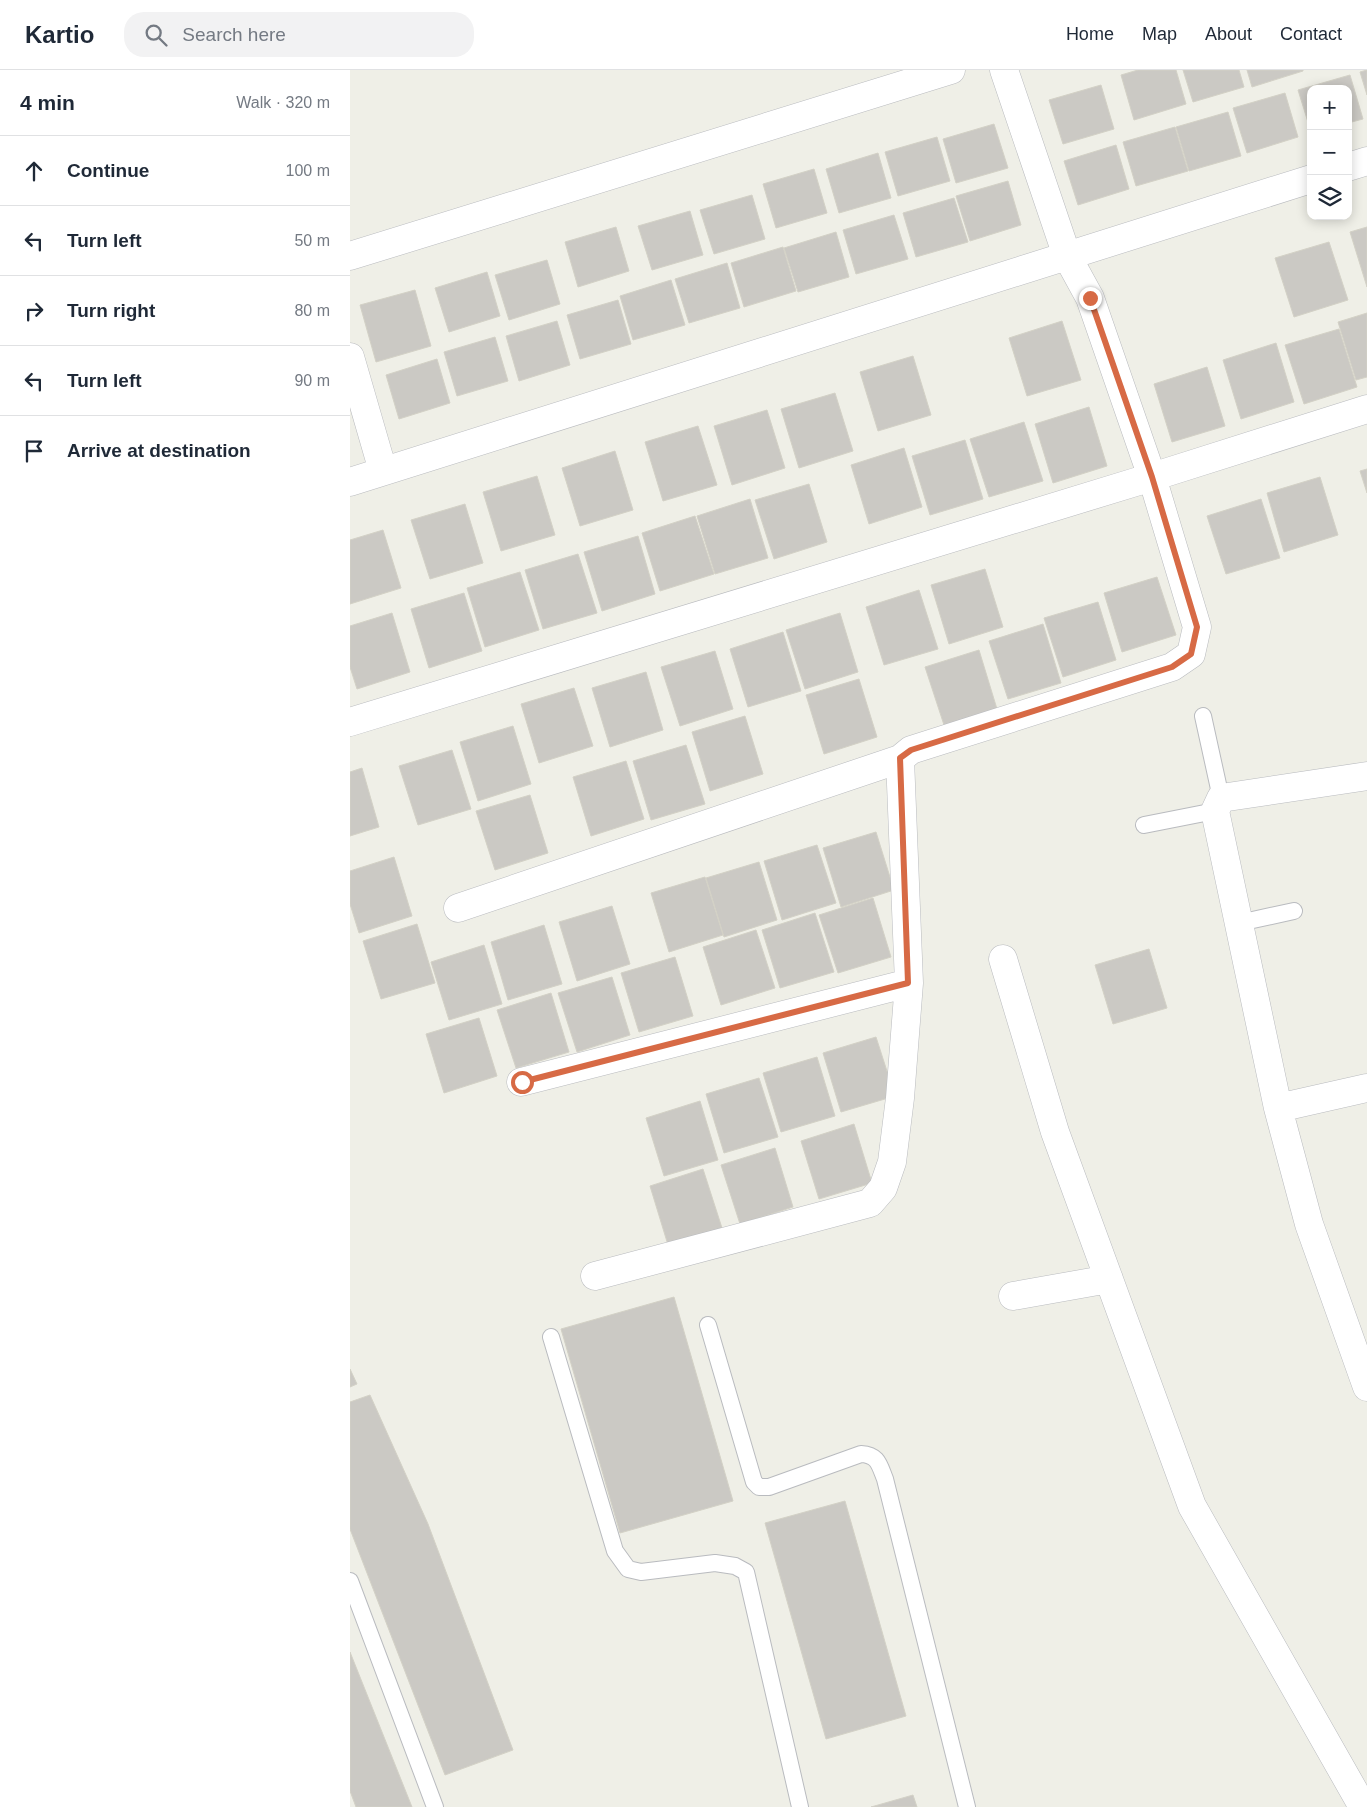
<!DOCTYPE html>
<html lang="en">
<head>
<meta charset="utf-8">
<style>
	body { margin:0; font-family:Arial,sans-serif; background:#f2f2f3; color:#1f2937 }
	.controls { position:absolute; right:15px; top:15px; display:grid; overflow:hidden; border-radius:10px; box-shadow:0 2px 12px #0003 }
	.controls button { width:45px; height:45px; display:grid; place-items:center; padding:0; border:0; border-bottom:1px solid #e0e1e3; background:#fff; color:#1f2937; font:25px sans-serif }
	.stop { position:absolute; width:15px; height:15px; margin:-11px; border:4px solid #d76a45; border-radius:50%; background:#fff }
	.stop.end { background:#d76a45; border-color:#fff; box-shadow:0 1px 5px #0008 }
	.list { margin:0; padding:0; list-style:none }
	h2 { display:flex; justify-content:space-between; align-items:center; height:65px; margin:0; padding:0 20px; font-size:21px }
	h2 small { font-size:16px; font-weight:400; color:#747a83 }
	.list li { display:grid; grid-template-columns:32px 1fr auto; gap:15px; align-items:center; box-sizing:border-box; height:70px; padding:0 20px; border-top:1px solid #e0e1e3 }
	.list b { display:block; font-size:19px; white-space:nowrap }
	.list em { font-size:16px; font-style:normal; color:#747a83 }
	.icon { flex:none; width:28px; height:28px; fill:none; stroke:currentColor; stroke-width:2; stroke-linecap:round; stroke-linejoin:round }
	.map { position:relative; flex:none; width:1017px; height:1737px; overflow:hidden }
	header { display:flex; align-items:center; gap:30px; box-sizing:border-box; height:70px; padding:0 25px; background:#fff; border-bottom:1px solid #e0e1e3 }
	header strong { font-size:24px }
	nav { display:flex; gap:28px; margin-inline-start:auto; font-size:18px }
	.search { width:350px; height:45px; background:#f2f2f3; display:flex; align-items:center; gap:12px; box-sizing:border-box; padding:0 18px; border-radius:20px; color:#747a83; font-size:19px }
	main { display:flex }
	aside { flex:1; background:#fff }
	.map>svg:first-child { display:block }
</style>
</head>
<body>
<header>
<strong>Kartio</strong>
<div class="search"><svg class="icon" aria-label="search" viewBox="0 0 24 24"><circle cx="10" cy="10" r="6"/><path d="M15 15l6 6"/></svg>Search here</div>
<nav><a>Home</a><a>Map</a><a>About</a><a>Contact</a></nav>
</header>
<main>
<aside>
<h2>4 min<small>Walk · 320 m</small></h2>
<ul class="list">
<li><svg class="icon" aria-label="ahead" viewBox="0 0 24 24"><path d="M12 20V5M6 11l6-6 6 6"/></svg><div><b>Continue</b></div><em>100 m</em></li>
<li><svg class="icon" aria-label="left" viewBox="0 0 24 24"><path d="M17 20v-9H6M10 6l-5 5 5 5"/></svg><div><b>Turn left</b></div><em>50 m</em></li>
<li><svg class="icon" aria-label="right" viewBox="0 0 24 24"><path d="M7 20v-9h11M14 6l5 5-5 5"/></svg><div><b>Turn right</b></div><em>80 m</em></li>
<li><svg class="icon" aria-label="left" viewBox="0 0 24 24"><path d="M17 20v-9H6M10 6l-5 5 5 5"/></svg><div><b>Turn left</b></div><em>90 m</em></li>
<li><svg class="icon" aria-label="arrive" viewBox="0 0 24 24"><path d="M6 21V4h12l-3 4 3 4H6"/></svg><div><b>Arrive at destination</b></div></li>
</ul>
</aside>
<div class="map">
<svg width="1017" height="1737" viewBox="0 0 1017 1737">
	<rect width="100%" height="100%" fill="#efefe7"/>
	<path fill="#cbc9c4" stroke="#d3d1c6" d="M788,0H826L836,34L784,50L771,5Z
		M833,0H889L894,17L843,32Z
		M897,0H953V1L902,17Z
		M1017,0V25L1010,2Z
		M1000,5L1013,49L998,53V19H961V62L948,20Z
		M751,15L764,59L713,74L699,30Z
		M935,23L948,67L897,83L883,38Z
		M878,42L891,86L839,101L826,57Z
		M644,54L658,98L606,113L593,69Z
		M825,57L838,101L786,116L773,72Z
		M587,67L600,111L548,126L535,82Z
		M766,75L779,119L728,135L714,91Z
		M528,83L541,128L489,143L476,99Z
		M464,99L477,143L426,158L413,114Z
		M658,111L671,155L620,171L606,126Z
		M402,125L415,169L364,184L350,140Z
		M604,128L618,172L566,187L553,143Z
		M340,141L353,185L302,200L288,156Z
		M544,145L558,189L506,204L493,160Z
		M266,157L279,201L228,217L215,172Z
		M1017,157V217L1000,162Z
		M486,162L499,207L448,222L434,178Z
		M979,172L998,230L944,247L925,188Z
		M433,177L446,221L394,237L381,193Z
		M197,190L210,234L159,250L145,205Z
		M377,193L390,238L339,253L325,209Z
		M137,202L150,246L99,262L85,218Z
		M321,210L335,255L283,270L270,226Z
		M65,220L81,276L26,292L10,235Z
		M268,230L281,274L230,289L217,245Z
		M1017,243V307L1006,310L988,252Z
		M207,251L220,295L169,311L156,266Z
		M712,251L731,310L677,326L659,268Z
		M989,259L1007,317L954,334L935,275Z
		M145,267L158,311L107,326L94,282Z
		M926,273L944,332L891,349L873,290Z
		M563,286L581,345L528,361L510,302Z
		M87,289L100,333L49,349L36,305Z
		M857,297L875,356L822,372L804,314Z
		M485,323L503,381L449,398L431,339Z
		M739,337L757,396L703,413L685,354Z
		M417,340L435,398L382,415L364,356Z
		M674,352L693,411L639,427L620,369Z
		M348,356L367,415L313,431L295,372Z
		M615,370L633,429L580,445L562,386Z
		M554,378L572,437L519,454L501,395Z
		M265,381L283,440L230,456L212,398Z
		M1017,399V423L1010,401Z
		M187,406L205,465L151,481L133,422Z
		M970,407L988,465L934,482L917,423Z
		M459,414L477,472L424,489L405,430Z
		M400,429L418,488L365,504L347,446Z
		M911,429L930,488L876,504L857,446Z
		M115,434L133,493L80,509L61,450Z
		M345,446L364,504L310,521L292,463Z
		M33,460L51,518L0,534V470Z
		M288,466L305,524L252,541L234,482Z
		M228,484L247,543L193,559L175,500Z
		M635,499L653,557L599,574L581,515Z
		M170,502L189,560L135,577L117,518Z
		M807,507L826,565L772,582L754,523Z
		M569,520L588,579L534,595L516,537Z
		M114,523L132,581L79,598L61,539Z
		M748,532L766,590L713,607L694,548Z
		M42,543L60,602L7,619L0,597V556Z
		M490,543L508,602L455,619L436,560Z
		M693,554L711,613L658,629L639,571Z
		M433,562L451,621L398,637L380,579Z
		M629,580L647,639L594,655L575,597Z
		M365,581L383,639L330,656L311,597Z
		M296,602L313,660L260,677L242,618Z
		M509,609L527,667L474,684L456,625Z
		M224,618L243,676L189,693L171,634Z
		M395,646L413,704L360,721L342,662Z
		M163,656L181,714L128,731L110,672Z
		M336,675L355,734L301,750L283,691Z
		M102,680L121,739L68,755L49,696Z
		M276,691L294,749L241,766L223,707Z
		M12,698L29,757L0,766V702Z
		M180,725L198,783L145,800L126,741Z
		M526,762L544,820L491,837L473,778Z
		M467,775L486,833L432,850L414,791Z
		M44,787L62,846L9,863L0,834V801Z
		M409,792L427,850L374,867L356,808Z
		M355,807L373,865L319,882L301,823Z
		M523,828L541,887L488,903L469,845Z
		M262,836L280,894L227,911L209,852Z
		M465,843L484,902L430,918L412,860Z
		M67,854L85,913L31,929L13,871Z
		M194,855L212,914L158,930L141,872Z
		M406,860L425,918L371,935L353,877Z
		M134,875L152,934L99,950L81,892Z
		M799,879L817,938L763,954L745,895Z
		M325,887L343,946L289,962L271,903Z
		M262,907L280,965L227,982L208,923Z
		M201,923L219,982L166,998L147,940Z
		M129,948L147,1006L94,1023L76,964Z
		M526,967L545,1026L491,1042L473,983Z
		M467,987L485,1046L431,1062L413,1003Z
		M409,1008L428,1067L374,1083L356,1024Z
		M350,1031L368,1090L314,1106L296,1048Z
		M504,1054L522,1113L469,1129L451,1071Z
		M425,1078L443,1137L390,1154L371,1095Z
		M353,1099L372,1158L318,1175L300,1116Z
		M324,1227L383,1431L270,1463L211,1259Z
		M0,1299L7,1314L0,1317Z
		M20,1325L78,1454L163,1680L95,1705L0,1459V1332Z
		M495,1431L556,1646L476,1669L415,1453Z
		M0,1582L62,1737H6L0,1721Z
		M563,1725L567,1737H521Z"/>
	<g fill="none" stroke-linecap="round" stroke-linejoin="round">
		<defs>
			<path id="lane" d="M853,646L871,728
				M794,755L865,741
				M889,853L944,841
				M358,1255L404,1412L409,1417H419L511,1384C528,1385 529,1394 535,1409L617,1737
				M201,1267L265,1481L278,1499L291,1502L365,1493L385,1496L396,1502L450,1737
				M0,1511L85,1737"/>
			<path id="street" d="M998,97L1017,91
				M0,186L601,0
				M0,287L33,401
				M0,412L961,109
				M0,652L802,407L1017,339
				M1017,706L871,728L865,741L928,1038L959,1154L1017,1317
				M108,838L550,689L561,680L822,597L841,584L847,557L802,407L740,228L717,186L654,0
				M653,889L705,1062L842,1436L1013,1737
				M171,1012L559,913
				M928,1038L1017,1018
				M245,1206L520,1133L533,1118L542,1092L550,1028L559,913L550,689
				M663,1226L759,1209"/>
		</defs>
		<use href="#lane" stroke="#b9bbbf" stroke-width="18"/>
		<use href="#street" stroke="#b9bbbf" stroke-width="29"/>
		<use href="#lane" stroke="#fff" stroke-width="16"/>
		<use href="#street" stroke="#fff" stroke-width="28"/>
	</g>
	<g fill="none" stroke-linecap="round" stroke-linejoin="round">
		<path stroke="#d76a45" stroke-width="6" d="M172,1012L558,913L550,688L561,680L822,597L841,584L847,557L802,407L740,228"/>
	</g>
</svg>
<div class="controls">
<button>+</button>
<button>−</button>
<button><svg class="icon" aria-label="layers" viewBox="0 0 24 24"><path d="M12 4l9 5-9 5-9-5zM3 14l9 5 9-5"/></svg></button>
</div>
<div class="stop" style="left:172px;top:1012px"></div>
<div class="stop end" style="left:740px;top:228px"></div>
</div>
</main>
</body>
</html>
